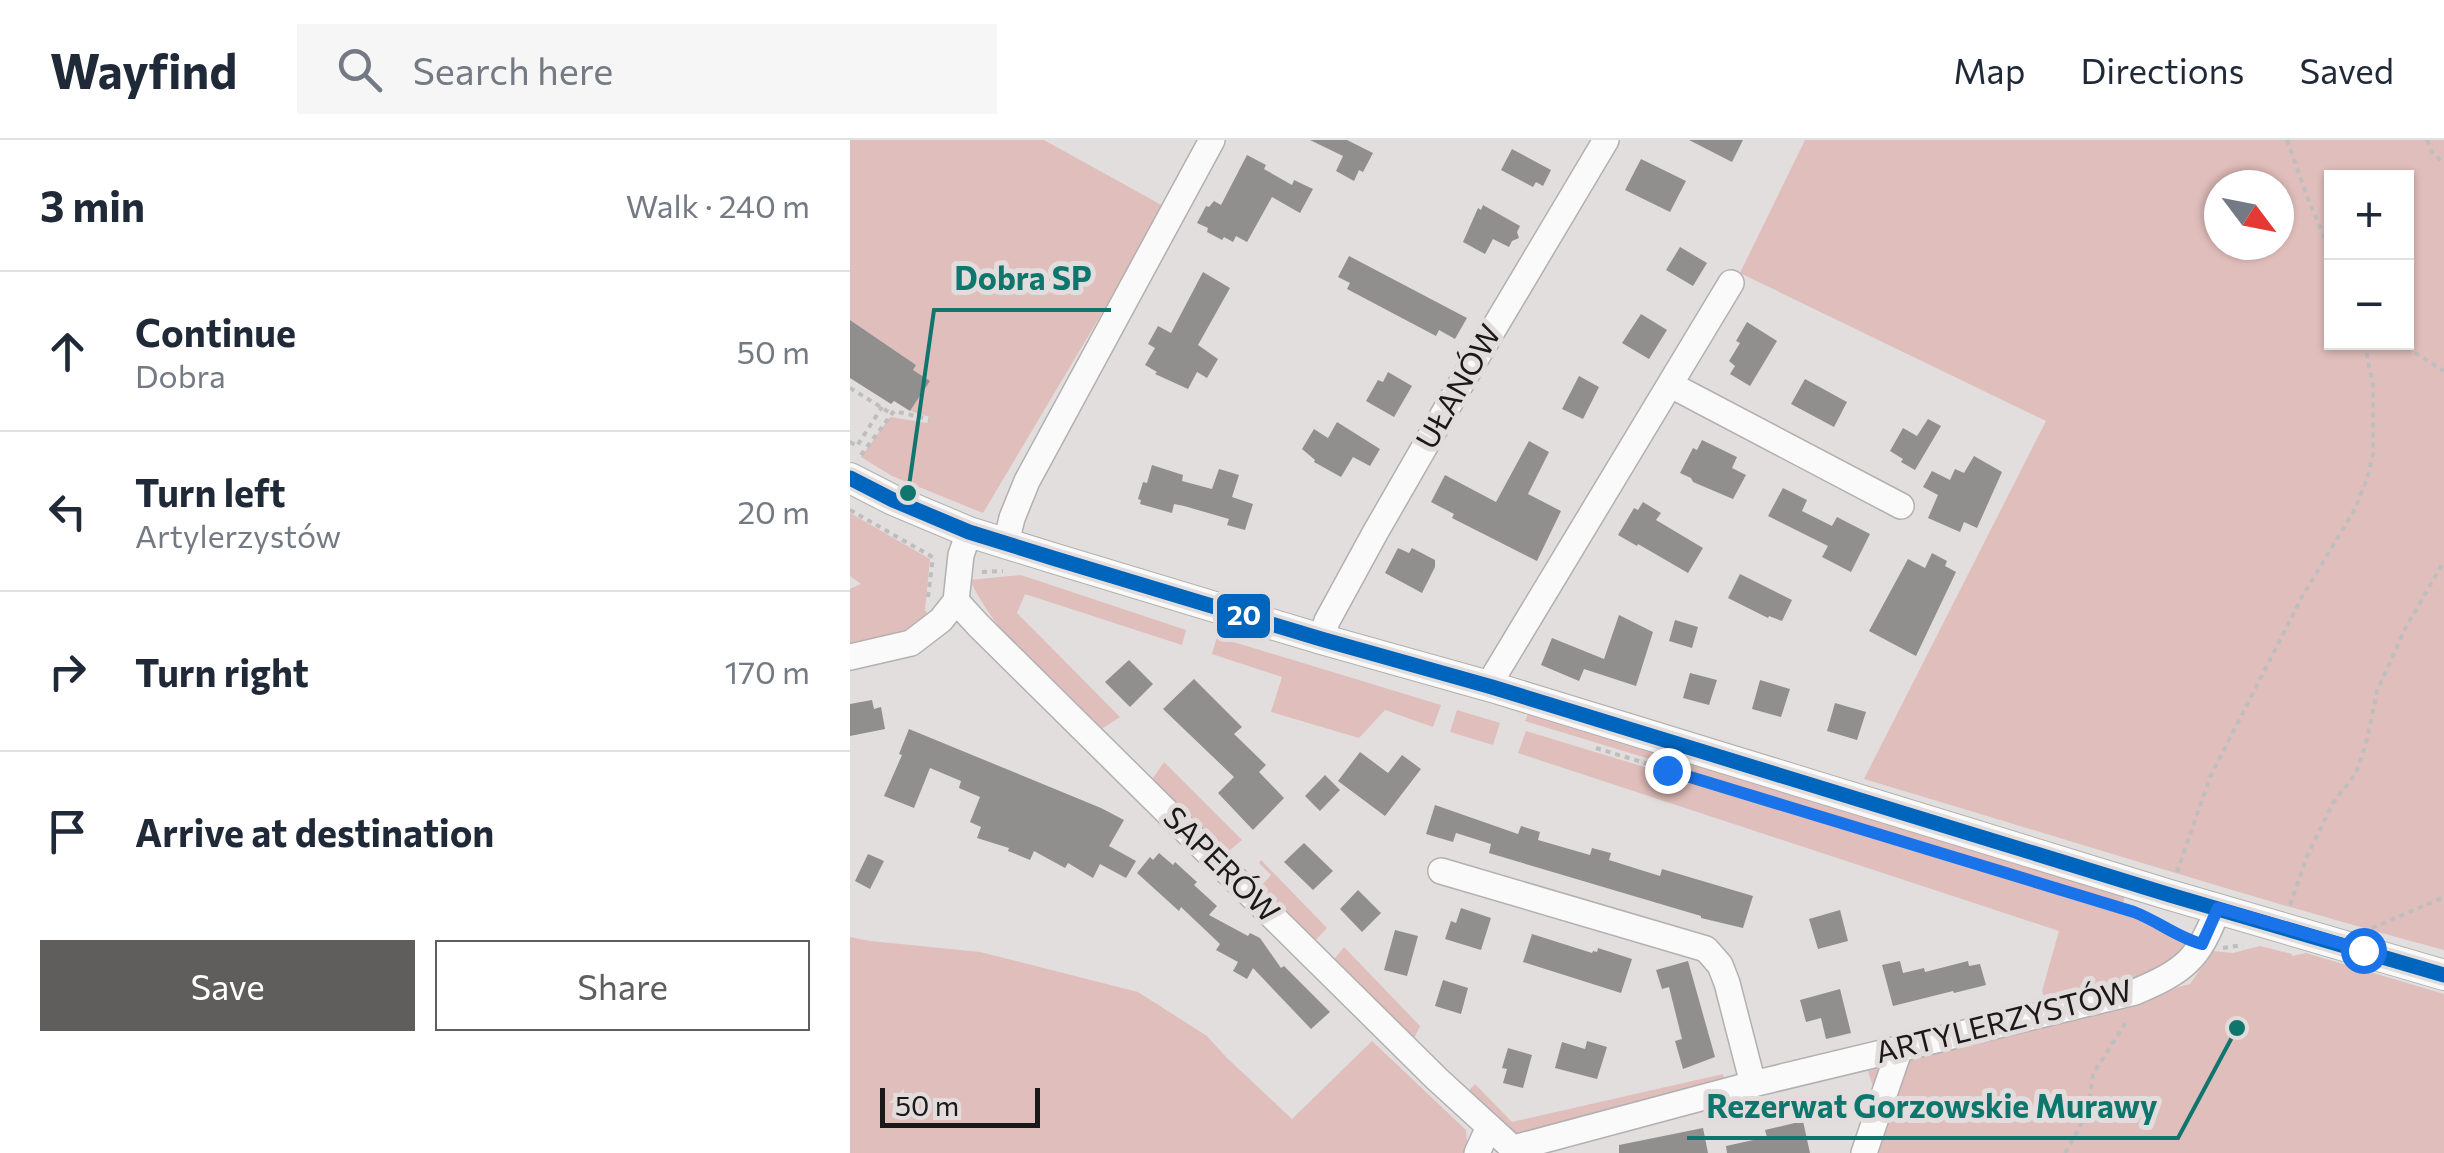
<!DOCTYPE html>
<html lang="en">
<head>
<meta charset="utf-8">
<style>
	body { margin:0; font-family:Commissioner,sans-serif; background:#f6f6f7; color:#1f2937 }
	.controls { position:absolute; right:30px; top:30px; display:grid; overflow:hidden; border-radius:0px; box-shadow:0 2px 8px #0004 }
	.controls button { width:90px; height:90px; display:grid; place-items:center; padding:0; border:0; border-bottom:2px solid #e0e1e3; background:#fff; color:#1f2937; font:50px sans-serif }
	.compass { position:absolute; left:1354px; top:30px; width:90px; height:90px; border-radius:50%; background:#fff; box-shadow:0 2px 8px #0004; rotate:122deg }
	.scale { position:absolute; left:30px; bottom:25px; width:160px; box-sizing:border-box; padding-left:10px; border:5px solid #1a1818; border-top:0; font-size:28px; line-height:35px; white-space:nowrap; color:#1a1818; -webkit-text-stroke:8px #e2dddc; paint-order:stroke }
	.stop { position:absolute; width:30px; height:30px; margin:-22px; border:8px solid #1a73e8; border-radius:50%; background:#fff }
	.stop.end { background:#1a73e8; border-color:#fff; box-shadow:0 2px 10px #0008 }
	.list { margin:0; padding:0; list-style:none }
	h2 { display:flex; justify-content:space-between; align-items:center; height:130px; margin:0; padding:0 40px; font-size:42px }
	h2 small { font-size:32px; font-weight:400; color:#747a83 }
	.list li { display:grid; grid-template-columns:65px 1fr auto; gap:30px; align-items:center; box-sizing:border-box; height:160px; padding:0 40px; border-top:2px solid #e0e1e3 }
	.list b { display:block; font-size:38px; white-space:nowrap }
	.list p { margin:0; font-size:32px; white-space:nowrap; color:#747a83 }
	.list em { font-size:32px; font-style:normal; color:#747a83 }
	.actions { display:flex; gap:20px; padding:30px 40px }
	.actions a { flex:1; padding:22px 0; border:2px solid #605d5d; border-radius:0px; text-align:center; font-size:35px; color:#605d5d }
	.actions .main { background:#605d5d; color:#fff }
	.icon { flex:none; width:55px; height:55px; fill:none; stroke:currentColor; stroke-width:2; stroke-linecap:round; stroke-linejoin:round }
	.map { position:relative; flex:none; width:1594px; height:1013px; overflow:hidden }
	header { display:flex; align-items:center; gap:60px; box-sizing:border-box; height:140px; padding:0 50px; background:#fff; border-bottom:2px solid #e0e1e3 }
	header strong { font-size:48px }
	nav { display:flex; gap:55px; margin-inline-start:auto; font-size:35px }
	.search { width:700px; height:90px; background:#f6f6f7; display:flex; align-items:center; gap:25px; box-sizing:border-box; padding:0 35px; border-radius:0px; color:#747a83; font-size:38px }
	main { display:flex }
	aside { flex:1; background:#fff }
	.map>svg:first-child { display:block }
</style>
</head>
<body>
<header>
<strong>Wayfind</strong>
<div class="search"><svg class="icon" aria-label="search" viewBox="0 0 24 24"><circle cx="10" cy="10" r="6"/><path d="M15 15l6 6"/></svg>Search here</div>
<nav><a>Map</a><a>Directions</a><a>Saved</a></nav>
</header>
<main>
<aside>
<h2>3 min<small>Walk · 240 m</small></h2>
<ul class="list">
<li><svg class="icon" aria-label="ahead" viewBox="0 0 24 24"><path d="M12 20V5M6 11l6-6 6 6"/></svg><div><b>Continue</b><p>Dobra</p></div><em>50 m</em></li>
<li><svg class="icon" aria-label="left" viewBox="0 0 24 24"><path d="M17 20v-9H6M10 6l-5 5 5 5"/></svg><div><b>Turn left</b><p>Artylerzystów</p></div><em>20 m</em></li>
<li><svg class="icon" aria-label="right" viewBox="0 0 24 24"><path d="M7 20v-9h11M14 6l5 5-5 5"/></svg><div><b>Turn right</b></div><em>170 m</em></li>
<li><svg class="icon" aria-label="arrive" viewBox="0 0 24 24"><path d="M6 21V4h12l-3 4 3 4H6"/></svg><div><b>Arrive at destination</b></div></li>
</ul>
<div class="actions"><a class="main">Save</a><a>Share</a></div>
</aside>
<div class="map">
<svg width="1594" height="1013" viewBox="0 0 1594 1013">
	<rect width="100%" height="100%" fill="#e1dedd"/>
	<path fill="#e0bebb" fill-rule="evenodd" d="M0,0H194L315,67L133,373L42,336L11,317L40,277L77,283L80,277L60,271L80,241L63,230L66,225L0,180Z
		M955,0H1594V810C1399,758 1207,696 1014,639L1196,281L890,133ZM1482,38H1556V202H1482ZM1429,45V105H1369V45Z
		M0,373L80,419L75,470L78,475L59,489L0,505V449L11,444L0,436Z
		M171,435L336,490L332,505L175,454L167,473L270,577L250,590C204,544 148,500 120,440Z
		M367,497L591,565L583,587L535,570L509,598L421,572L432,537L362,514Z
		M607,570L650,583L643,605L600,592Z
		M678,574L1276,752L1273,763L675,581Z
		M676,591L1291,778L1338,805C1315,841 1236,852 1197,863L1192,851L1209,791L668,613Z
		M314,622L392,700L374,715L301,641Z
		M411,720L477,788L463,803L408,749L421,735L409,723Z
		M0,797L20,801L130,812L288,852L357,896L376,917L442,979L522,901L616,990L618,1013H0Z
		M1410,806L1442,814V816L1456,813L1594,854V1013H1006L1026,956L1018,931L1340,844L1363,811L1383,813Z
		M494,807L570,886L562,903L482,822Z
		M873,934L875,946L669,997L615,955L625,944L662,982Z"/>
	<path fill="#918f8e" d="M460,0H497L523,13L513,32L509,30L504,41L486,31L493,16Z
		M839,0H893L882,22Z
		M662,9L701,30L693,46L686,42L683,47L651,30Z
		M397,15L416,25L414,29L442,45L444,40L463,49L450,73L422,57L397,102L386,96L383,102L374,97L372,100L357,92L358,88L347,83L356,66L359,67L364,61L371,65Z
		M791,19L836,41L820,72L775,50Z
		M633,65L670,86L667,92L669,98L662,101L659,107L643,99L635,114L613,102L628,68L631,70Z
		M830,107L857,123L843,146L816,130Z
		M499,116L617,178L605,199L589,190L586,196L497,149L500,143L488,137Z
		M353,132L380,148L348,205L368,219L357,238L347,232L338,249L305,234L307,232L295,225L305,208L298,204L308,186L321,193Z
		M791,174L817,190L799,219L772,203Z
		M0,180L66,225L63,230L80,241L60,271L44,261L41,264L0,238Z
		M897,182L927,201L900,246L880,234L885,226L879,221L890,203L886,201Z
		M538,232L562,246L544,277L516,261L528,240L533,242Z
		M729,236L749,247L733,279L712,269Z
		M955,239L997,262L984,287L941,264Z
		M1078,279L1091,286L1065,330L1051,322L1053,319L1040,311L1053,288L1067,296Z
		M487,282L530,309L520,326L503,317L491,337L464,322L465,320L452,309L464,289L478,298Z
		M852,300L887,317L882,328L896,335L883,359L843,342L841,338L830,333L843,308L847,310Z
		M679,301L699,312L678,354L711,371L687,421L602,378L604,374L581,362L595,335L646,362Z
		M1124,316L1152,332L1127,388L1114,382L1110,392L1078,378L1088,355L1073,347L1082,331L1100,340L1105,329L1114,333Z
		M302,325L333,335L332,341L362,349L369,329L389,335L382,357L403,364L395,390L377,385L379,379L334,366L324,364L322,373L290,364L291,360L288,359L293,342L297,343Z
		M933,348L957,360L952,371L982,386L987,377L1020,394L1001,432L972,417L978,406L918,376Z
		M793,362L811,373L806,380L853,408L838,433L788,404L787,406L768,395L784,368L788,370Z
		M548,408L559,413L562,408L585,420V427L572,453L535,433Z
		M1082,413L1097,421L1095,426L1106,432L1066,516L1019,491L1058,419L1075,428Z
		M890,434L942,460L932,481L919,476L918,478L878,458Z
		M769,475L803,492L786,546L734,529L729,541L691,525L702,498L754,519Z
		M825,480L848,487L842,508L819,501Z
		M279,520L303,544L280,567L255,542Z
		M840,533L867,540L859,565L833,558Z
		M344,539L392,587L384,594L416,625L409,632L434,658L403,690L368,653L384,637L313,569Z
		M910,540L940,549L931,577L902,569Z
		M22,560L24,569L31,567L35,589L0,596V564Z
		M985,563L1016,572L1007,600L977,591Z
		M59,589L251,668L274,680L259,706L286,721L276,738L250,724L243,738L218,723L215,728L184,711L180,720L158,711L159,708L127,698L131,687L120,682L130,657L109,648L111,641L80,628L64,668L34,656L52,615L49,614Z
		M510,612L538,633L552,615L571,629L535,676L488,641Z
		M475,635L490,650L470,671L455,656Z
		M585,665L668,694L671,686L690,692L688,700L740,715L742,708L761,713L759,720L810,736L812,729L903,756L893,788L851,778V776L639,713L641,704L606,693L603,702L576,694Z
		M454,703L483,731L463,750L434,722Z
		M309,713L323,725L325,722L347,742L344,745L367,766L359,775L398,796L400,793L410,798L431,828L434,826L480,872L461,889L403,828L397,839L383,831L388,822L366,810L370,804L331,767L329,771L287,733L300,717L303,720Z
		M18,714L34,721L20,749L5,741Z
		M508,750L531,773L512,792L490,769Z
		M611,768L641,778L631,810L595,799L601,781L606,783Z
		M990,770L998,801L968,809L959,779Z
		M545,790L568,796L557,836L534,830Z
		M682,794L742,813L743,811L747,812L748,808L782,819L771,853L673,822Z
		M838,821L865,917L833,929L825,901L832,899L819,847L812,849L806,830Z
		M1050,821L1053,833L1074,828L1075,832L1118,821L1119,826L1130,824L1136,845L1104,853L1103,851L1043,866L1032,825Z
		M593,840L618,848L611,874L585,866Z
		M990,849L1001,893L976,899L971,878L956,882L950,860Z
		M737,901L757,907L747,939L705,928L712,902L735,909Z
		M658,908L682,915L673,948L653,943L657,929L652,928Z
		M953,981L960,1013H877L876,1006L917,997L915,990Z
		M853,988L858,1013H769V1005Z"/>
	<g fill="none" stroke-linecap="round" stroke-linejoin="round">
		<defs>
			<path id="minor" d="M821,245L1051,366
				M156,403L162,378L177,341L362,0
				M106,461L128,485L587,939L668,1013
				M471,499L477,481L525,393L609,247L756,0
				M0,517L61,503L91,480L106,461L111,415L119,392
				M638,546L881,143
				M591,731L856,809L870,825L877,843L903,944
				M664,1008L903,944L1285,852C1334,831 1349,820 1368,768
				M627,1013L639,987
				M1014,1013L1050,908"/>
			<path id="tertiary" d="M0,338L43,360L119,392L206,419L471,499L642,547L1320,755L1594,835"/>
		</defs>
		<use href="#minor" stroke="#b2b0b0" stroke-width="28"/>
		<use href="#tertiary" stroke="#b2b0b0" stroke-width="32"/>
		<path stroke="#bebebe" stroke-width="4" stroke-dasharray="5 5" stroke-linecap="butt" d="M1437,0L1458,59L1482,115
			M1577,0L1581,11L1594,24
			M1548,202L1594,231
			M0,248L42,274
			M0,302L7,306L32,267
			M11,315L44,271L79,279
			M0,370L86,419
			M132,432L153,431
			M78,457L83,417
			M746,608L942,668
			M1327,732L1360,637L1452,457L1505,369L1517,339L1523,314V244L1514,202
			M1440,765L1458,714L1483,663L1506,633L1516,604L1527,551L1555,489L1594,421
			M1295,776L1331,796
			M1522,788L1594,757
			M1373,808L1393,805
			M1215,1013L1230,987L1240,956L1243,934L1278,879"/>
		<use href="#minor" stroke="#fafafa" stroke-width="25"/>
		<use href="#tertiary" stroke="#fafafa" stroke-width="30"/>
		<defs>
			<path id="bus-1" d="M0,338L43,360L119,392L206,419L471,499L642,547L1320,755L1594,835"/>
		</defs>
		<use href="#bus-1" stroke="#e2dddc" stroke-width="22"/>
		<use href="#bus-1" stroke="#0065bd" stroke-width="15"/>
	</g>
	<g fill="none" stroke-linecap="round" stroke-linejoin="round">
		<path stroke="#1a73e8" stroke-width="12" d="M817,630L1284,772C1308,781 1328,798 1352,804L1368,768L1513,810"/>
	</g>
	<g text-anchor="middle" stroke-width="10" stroke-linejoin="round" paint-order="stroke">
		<g font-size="30" fill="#1a1818" stroke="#e2dddc">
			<text transform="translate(609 247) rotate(-60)" y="10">UŁANÓW</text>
			<text transform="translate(371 725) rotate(45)" y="10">SAPERÓW</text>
			<text transform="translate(1154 882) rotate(-14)" y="10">ARTYLERZYSTÓW</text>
		</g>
	</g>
	<path fill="none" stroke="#0f766e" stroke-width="4" d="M58 353L84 170H261M1387 888L1328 998H837"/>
	<g fill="#0f766e" stroke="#e2dddc" stroke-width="4">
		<circle cx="58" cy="353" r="10"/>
		<circle cx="1387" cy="888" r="10"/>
	</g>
	<g font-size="32" text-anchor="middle" font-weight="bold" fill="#0f766e" stroke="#e2dddc" stroke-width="10" stroke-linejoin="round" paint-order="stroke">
		<text x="173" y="150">Dobra SP</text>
		<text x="1082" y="978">Rezerwat Gorzowskie Murawy</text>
	</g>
	<rect stroke="#e2dddc" stroke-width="4" x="365" y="452" width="57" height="48" rx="10" fill="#0065bd"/>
	<g font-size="28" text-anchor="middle" font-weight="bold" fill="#fff">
		<text x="394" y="485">20</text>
	</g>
</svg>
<div class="controls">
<button>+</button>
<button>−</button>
</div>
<svg class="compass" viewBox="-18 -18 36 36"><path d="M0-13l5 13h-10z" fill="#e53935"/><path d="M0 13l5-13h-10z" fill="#747a83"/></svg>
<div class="scale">50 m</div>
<div class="stop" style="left:1513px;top:810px"></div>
<div class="stop end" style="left:817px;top:630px"></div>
</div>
</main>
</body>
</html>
